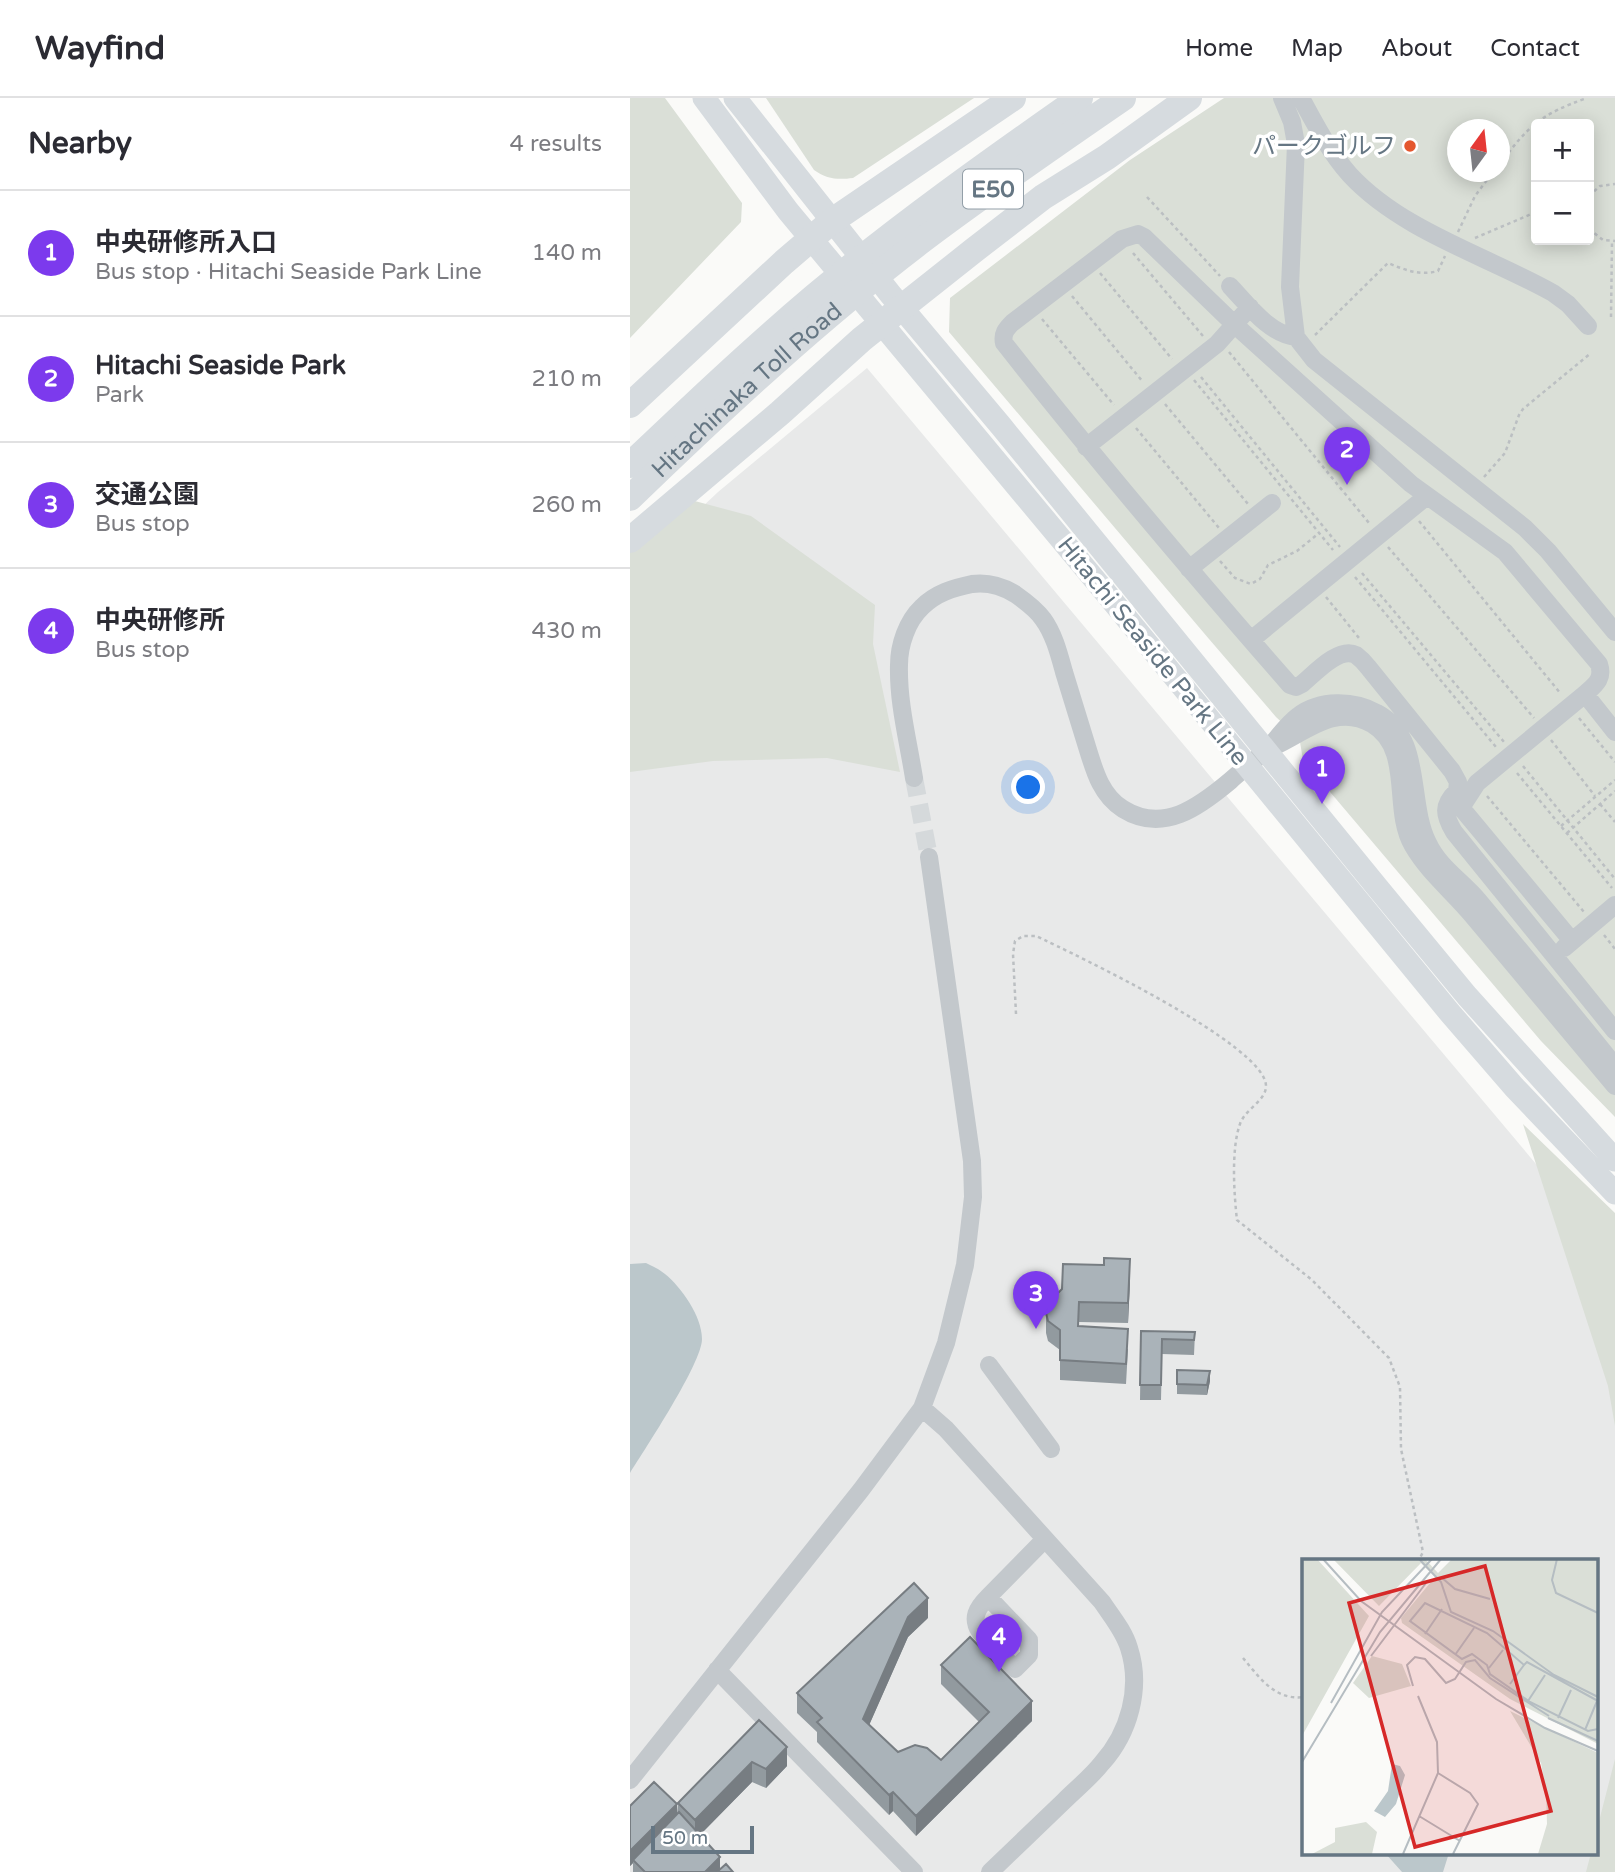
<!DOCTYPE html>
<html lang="en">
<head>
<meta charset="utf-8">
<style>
	body { margin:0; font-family:"Varela Round","Noto Sans JP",sans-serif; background:#f2f2f3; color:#2b2b33 }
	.controls { position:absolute; right:21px; top:21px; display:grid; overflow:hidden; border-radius:7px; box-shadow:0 4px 18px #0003 }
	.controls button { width:63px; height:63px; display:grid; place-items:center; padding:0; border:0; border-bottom:2px solid #e1e1e2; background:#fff; color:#2b2b33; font:35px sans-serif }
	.compass { position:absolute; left:817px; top:21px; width:63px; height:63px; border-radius:50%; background:#fff; box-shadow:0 4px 18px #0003; rotate:15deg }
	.scale { position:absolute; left:21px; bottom:18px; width:103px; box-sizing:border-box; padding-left:7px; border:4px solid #657683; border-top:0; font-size:19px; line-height:24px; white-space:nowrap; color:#657683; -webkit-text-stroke:5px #fff; paint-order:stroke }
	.you { position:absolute; left:399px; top:690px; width:24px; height:24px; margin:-18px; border:5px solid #fff; border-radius:50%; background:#1a73e8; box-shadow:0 0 0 10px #1a73e833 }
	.badge { display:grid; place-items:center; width:46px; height:46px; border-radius:50%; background:#7c3aed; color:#fff; font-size:23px; font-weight:700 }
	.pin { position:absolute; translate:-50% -58px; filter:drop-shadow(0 2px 4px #0008) }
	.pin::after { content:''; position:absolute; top:37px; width:24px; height:21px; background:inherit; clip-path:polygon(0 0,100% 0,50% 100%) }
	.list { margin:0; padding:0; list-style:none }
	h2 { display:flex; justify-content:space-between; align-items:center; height:91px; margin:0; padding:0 28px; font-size:30px }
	h2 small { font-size:23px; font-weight:400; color:#7c7c81 }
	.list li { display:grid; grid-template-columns:46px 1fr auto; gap:21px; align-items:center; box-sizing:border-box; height:126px; padding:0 28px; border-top:2px solid #e1e1e2 }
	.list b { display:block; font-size:26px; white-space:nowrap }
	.list p { margin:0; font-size:23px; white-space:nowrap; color:#7c7c81 }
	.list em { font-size:23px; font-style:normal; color:#7c7c81 }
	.map { position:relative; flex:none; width:985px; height:1774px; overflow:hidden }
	header { display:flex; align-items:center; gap:42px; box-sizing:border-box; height:98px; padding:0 35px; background:#fff; border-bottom:2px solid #e1e1e2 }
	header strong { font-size:33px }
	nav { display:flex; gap:38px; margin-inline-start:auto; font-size:24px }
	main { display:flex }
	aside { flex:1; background:#fff }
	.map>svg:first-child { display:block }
</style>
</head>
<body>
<header>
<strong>Wayfind</strong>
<nav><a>Home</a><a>Map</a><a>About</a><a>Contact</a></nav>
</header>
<main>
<aside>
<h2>Nearby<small>4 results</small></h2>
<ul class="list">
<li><span class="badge">1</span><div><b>中央研修所入口</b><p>Bus stop · Hitachi Seaside Park Line</p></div><em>140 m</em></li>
<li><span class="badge">2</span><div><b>Hitachi Seaside Park</b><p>Park</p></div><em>210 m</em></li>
<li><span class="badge">3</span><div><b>交通公園</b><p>Bus stop</p></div><em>260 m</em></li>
<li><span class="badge">4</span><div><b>中央研修所</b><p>Bus stop</p></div><em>430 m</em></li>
</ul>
</aside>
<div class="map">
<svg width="985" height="1774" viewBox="0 0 985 1774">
	<rect width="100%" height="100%" fill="#fafaf8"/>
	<path fill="#e8e9e9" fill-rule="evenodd" d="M237,270L985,1160V1752L972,1774H0V477L88,394ZM674,1462H966V1755H674Z"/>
	<path fill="#dadfd7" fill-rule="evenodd" d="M0,0H35L112,105L111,124L0,240Z
		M136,0H344L223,80C207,82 197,81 184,72Z
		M594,0H985V1019L911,943L673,662L670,644L666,638L646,619L579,541L319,234L320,200L500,62ZM906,26H959V142H906ZM828,32H870V74H828Z
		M61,402L121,418L245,507L243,546L270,674L197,660L83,663L0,674V453Z
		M893,1026L985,1115V1328L978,1288Z
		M985,1661V1774H956L961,1755H966V1735Z"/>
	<path fill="#bbc7cb" d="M16,1165C22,1168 29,1171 35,1176C51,1189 72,1218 72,1241C72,1265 15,1351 0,1375V1166Z
		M755,1755H819L813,1774H772Z"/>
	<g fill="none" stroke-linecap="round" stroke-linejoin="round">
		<path stroke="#d5d9db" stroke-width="18" stroke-dasharray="18 9" stroke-linecap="butt" d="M284,680L299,759"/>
		<path stroke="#bbbfc2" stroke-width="2.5" stroke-dasharray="3.5 3.5" stroke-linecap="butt" d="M870,66C898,28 911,16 957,0
			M959,98L970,88L985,86
			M517,99L590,178
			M959,131L973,142L985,143
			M828,134L845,98L863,74
			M845,140L906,114
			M503,155L573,238
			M470,175L542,261
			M442,198L513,284
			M981,219L982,144
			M412,221L484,307
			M685,237L758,165C775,172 790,178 808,173L815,158
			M599,254L739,425
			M571,279L710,449
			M564,282L703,452
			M535,306L618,406
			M506,330L589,430
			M854,379L875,355L889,317L893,311L961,255
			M789,423L931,596
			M758,449L904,620
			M590,463L605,480L621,486L630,481L638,467L667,453L689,435
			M732,475L874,644
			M725,479L866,649
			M696,499L729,540
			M949,620L985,664
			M921,642L965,698
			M893,668L985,781
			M887,675L982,790
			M857,698L954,814
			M970,706L985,724
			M931,728L985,682
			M937,735L985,693
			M974,837L985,851
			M386,916L383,856L385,843L393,838H406C444,856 636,947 636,988C636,1003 615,1011 610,1026C601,1051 604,1096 607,1122L682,1182L759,1260L770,1289L771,1351L793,1454L789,1462
			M613,1560C629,1579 645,1603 674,1599"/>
		<path stroke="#c3c8cc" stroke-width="18" d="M652,0L662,24L666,46L660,189L666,239L684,262L895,430L918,453L985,534
			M671,0C685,26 700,55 720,77C772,133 857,158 923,195L938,206L958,228
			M600,188C618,207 639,236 666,239
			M456,349L587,246L620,209
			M559,471L642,405
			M621,542L797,398
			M985,634L955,596C965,587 974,581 969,566L875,454L781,386L604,226L514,139L508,136L492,141L382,225C376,231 372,236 374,245C466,362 562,475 660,587L666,589L672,586C684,576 709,548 726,557C730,560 735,565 738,569L822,673L828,684L827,693C812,707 814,717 824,734L985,933
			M645,648C676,634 706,605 742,626C784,651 761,711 783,748C798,774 823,794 842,817C889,874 938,931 985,988
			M284,680C278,642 268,605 269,567C269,547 277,523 292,509C306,495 323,490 342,486C357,484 372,488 385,496C395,503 406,511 413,521C424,536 429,556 434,574C442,600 450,626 458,652C465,675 472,698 493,711C533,736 569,709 600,683C612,672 626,662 638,650C648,640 657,626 668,618C690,601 724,602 747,615C794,640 777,704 798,745C809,769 832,783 848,802C894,857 940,912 985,968
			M942,843L833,712L834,705L847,685L955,596
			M934,850L985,807
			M359,1267L421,1351
			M292,1310L316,1331L472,1504C482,1519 494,1533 499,1550C512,1590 499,1635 472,1665C461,1679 446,1691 434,1703C409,1727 385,1750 360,1774
			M358,1499L399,1542V1557L385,1571L350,1534C341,1520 347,1510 358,1499L415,1441
			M87,1572L284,1774
			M0,1682L231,1392L292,1310L316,1245L335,1167L343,1099L342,1063L299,759"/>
		<path stroke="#d6dbdf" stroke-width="23" d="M74,0L158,113L475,494L820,915L884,989L985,1095
			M105,0L261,197L371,328L747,789L837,898L985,1062"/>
		<g stroke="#d6dbdf" stroke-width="26">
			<path d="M0,307L154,164L202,123L383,0"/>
			<path d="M0,367C61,309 121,252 185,198C270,127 360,63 450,0"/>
			<path id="s1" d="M0,400C94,309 190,220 294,141C359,92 426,46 493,0"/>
			<path d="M0,442L150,315L232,241L343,153L413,99L477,59L559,0"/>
		</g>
	</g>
	<path fill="#929a9f" d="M500,1181L498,1225L449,1224V1228L498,1251L496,1286L430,1282V1252L418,1243L416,1235V1215Z
		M511,1233L565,1234L564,1257L532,1256L531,1302H510Z
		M547,1272L580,1283L577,1297L547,1296Z
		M298,1520L278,1539L239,1627L268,1654L311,1662L349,1624L311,1586V1567L402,1623L286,1738L263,1713L259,1717L187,1644V1634L167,1615V1595Z
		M129,1622L157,1668L136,1690L122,1684L70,1737L90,1772L103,1774H3V1765L0,1768V1708L47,1716L48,1705Z"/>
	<path fill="#777d82" d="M500,1161V1181L498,1225V1205Z
		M580,1273V1283L577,1297V1287Z
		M298,1500V1520L278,1539L233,1641V1621L278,1519Z
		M402,1603V1623L286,1738V1718Z
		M157,1649V1668L136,1690V1671Z
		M122,1664V1684L65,1742V1722Z
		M263,1694V1713L259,1717V1697Z
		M47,1706V1721L3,1762V1765L0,1768V1753Z
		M90,1759V1774H75Z"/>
	<path fill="#aab3b9" stroke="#777d82" stroke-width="2" d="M474,1160L500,1161L498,1205L449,1204L448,1228L498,1231L496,1266L430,1262V1232L418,1223L416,1215L419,1204L432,1191L433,1166L474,1167Z
		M511,1233L565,1234L564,1242L532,1241L531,1287H510Z
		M547,1272L580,1273L577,1287L547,1286Z
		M284,1485L298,1500L278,1519L233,1621L268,1654L285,1647L297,1650L311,1662L359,1614L311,1567L340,1539L402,1603L286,1718L263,1694L259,1697L187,1624L192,1620L167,1595Z
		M129,1622L157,1649L136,1671L122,1664L65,1722L48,1705Z
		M24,1684L47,1706L0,1753V1708Z
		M49,1714L90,1759L75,1774H15L3,1762Z
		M96,1766L103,1774H87Z"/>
	<circle fill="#e4572e" stroke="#fff" stroke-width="2.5" cx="780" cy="48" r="7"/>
	<g text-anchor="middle" stroke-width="7" stroke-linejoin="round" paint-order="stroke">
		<rect fill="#fff" stroke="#939fa8" stroke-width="2" x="333" y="71.5" width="60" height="39" rx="5"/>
		<g font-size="23" font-weight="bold" fill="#657683">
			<text x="363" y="99">E50</text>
		</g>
		<g font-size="24" fill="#657683" stroke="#fff" text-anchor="end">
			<text x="766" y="56">パークゴルフ</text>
		</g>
		<g font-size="24" fill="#657683" stroke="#fff">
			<text dy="8" stroke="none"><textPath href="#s1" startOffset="159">Hitachinaka Toll Road</textPath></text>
			<text transform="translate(523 553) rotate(51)" y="8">Hitachi Seaside Park Line</text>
		</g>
	</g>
	<g transform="translate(672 1461)">
		<rect width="296" height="296" fill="#fafaf8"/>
		<path d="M15,0L67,57L0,177V1ZM31,0H123L136,14L150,0H296V185L208,140L100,64L99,59L133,18L119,4L77,47ZM70,97L100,105L109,127L67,139L51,124ZM208,152L296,194V295H236L245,265L244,232L239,204ZM64,263L75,273L70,295H10L33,283V269Z" fill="#dadfd7"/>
		<path d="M90,205L98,207L103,216L94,245L83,258L72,252L86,232Z" fill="#bbc7cb"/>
		<path fill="none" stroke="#b5bdc2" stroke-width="2" d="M21,0L59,42L194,140L243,169L296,192M117,0L139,23L149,53L191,72L252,116L296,138M255,0L250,21L254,34L296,54M139,18L153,30L188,40M123,75L140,50M153,96L172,69M69,97L124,24M187,109L201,91M208,125L222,106M111,127L105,106L113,98L123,100L144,124L153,120L164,103L173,101L188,119L247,157M226,142L243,116M296,142L225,103L222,106L185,74L123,44L108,62L160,100L170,95L185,106L188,115L228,143L286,172L296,170M29,144L80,53L130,0M246,159L296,182M256,159L269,131M283,171L295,142M0,203L78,73L139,0M136,214L168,234L176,245L151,295M117,257L158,282M101,295L136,214L135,183L116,137"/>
		<path fill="#d62828" fill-opacity="0.15" stroke="#d62828" stroke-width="3.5" d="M183,7L249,252L113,288L47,44Z"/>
		<rect width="296" height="296" fill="none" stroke="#657683" stroke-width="3.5"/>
	</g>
</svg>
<div class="controls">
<button>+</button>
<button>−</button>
</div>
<svg class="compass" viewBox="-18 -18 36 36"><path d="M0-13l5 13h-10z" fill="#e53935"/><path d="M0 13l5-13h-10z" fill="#7c7c81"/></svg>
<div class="scale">50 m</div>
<div class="you"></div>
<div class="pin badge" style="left:692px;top:706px">1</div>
<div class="pin badge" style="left:717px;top:387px">2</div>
<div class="pin badge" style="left:406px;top:1231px">3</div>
<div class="pin badge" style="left:369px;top:1574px">4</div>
</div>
</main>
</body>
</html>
